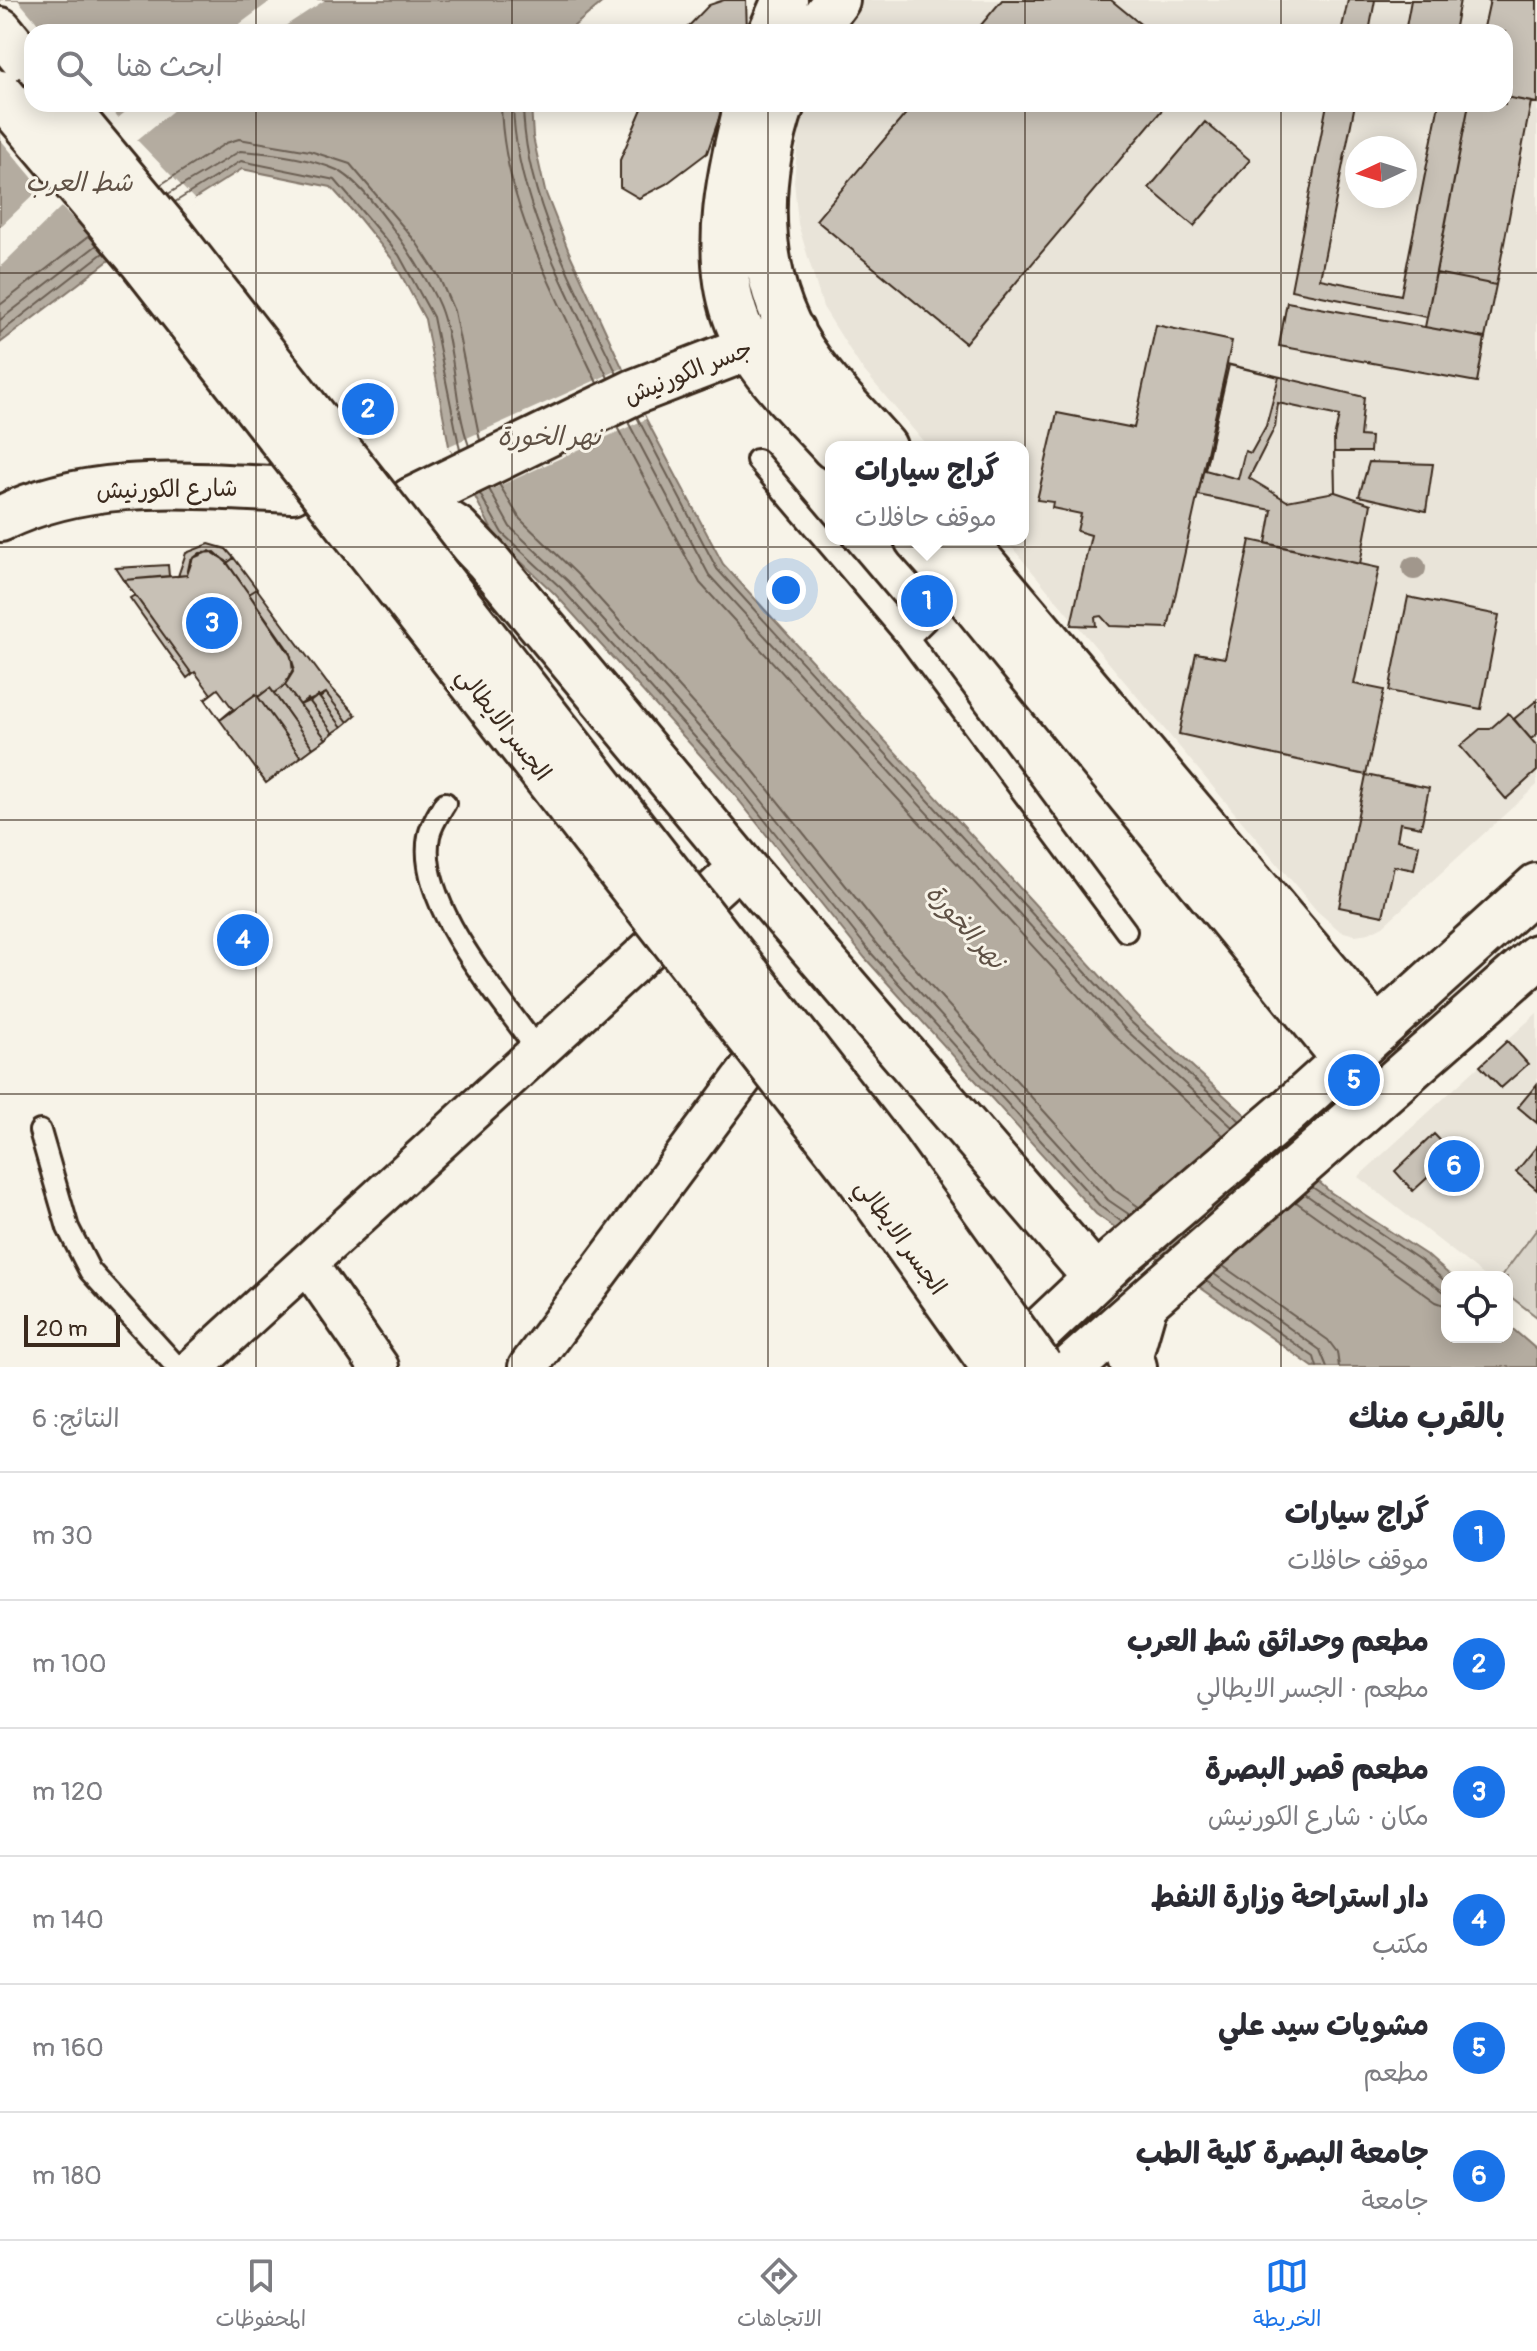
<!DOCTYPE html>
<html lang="ar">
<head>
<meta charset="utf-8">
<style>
	body { margin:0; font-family:Pangolin,"Playpen Sans Arabic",sans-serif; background:#f2f2f3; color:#2b2b33; direction:rtl }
	.controls { position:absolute; right:24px; bottom:24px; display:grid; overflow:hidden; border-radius:16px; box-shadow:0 4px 20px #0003 }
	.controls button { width:72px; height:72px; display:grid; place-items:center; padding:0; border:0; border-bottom:2px solid #e1e1e2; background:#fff; color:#2b2b33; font:40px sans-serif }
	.compass { position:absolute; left:1345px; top:136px; width:72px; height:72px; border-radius:50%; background:#fff; box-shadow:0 4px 20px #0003; rotate:266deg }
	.scale { position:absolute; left:24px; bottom:20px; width:96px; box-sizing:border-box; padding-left:8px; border:4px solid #3b2a1e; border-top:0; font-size:22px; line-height:28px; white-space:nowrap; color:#3b2a1e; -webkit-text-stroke:6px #f7f3e8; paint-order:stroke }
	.you { position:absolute; left:786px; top:590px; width:28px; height:28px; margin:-20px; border:6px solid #fff; border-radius:50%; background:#1a73e8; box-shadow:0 0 0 12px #1a73e833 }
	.badge { display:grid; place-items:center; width:52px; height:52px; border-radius:50%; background:#1a73e8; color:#fff; font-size:26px; font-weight:700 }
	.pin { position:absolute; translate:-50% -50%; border:4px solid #fff; box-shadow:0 2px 8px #0006 }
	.popup { position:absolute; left:825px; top:441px; width:204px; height:104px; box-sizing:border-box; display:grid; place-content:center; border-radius:16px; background:#fff; filter:drop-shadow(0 2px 6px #0005); font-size:26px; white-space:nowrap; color:#7c7c81 }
	.popup b { font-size:30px; color:#2b2b33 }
	.popup::after { content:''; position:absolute; left:50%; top:100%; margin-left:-16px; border:16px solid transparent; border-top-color:#fff }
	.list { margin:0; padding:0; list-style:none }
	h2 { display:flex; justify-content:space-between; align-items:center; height:104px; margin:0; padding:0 32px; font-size:34px }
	h2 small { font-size:26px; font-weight:400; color:#7c7c81 }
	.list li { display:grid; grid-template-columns:52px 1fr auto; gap:24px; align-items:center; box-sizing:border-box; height:128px; padding:0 32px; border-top:2px solid #e1e1e2 }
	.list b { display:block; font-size:30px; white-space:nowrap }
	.list p { margin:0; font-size:26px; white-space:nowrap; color:#7c7c81 }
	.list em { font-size:26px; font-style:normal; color:#7c7c81 }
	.icon { flex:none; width:44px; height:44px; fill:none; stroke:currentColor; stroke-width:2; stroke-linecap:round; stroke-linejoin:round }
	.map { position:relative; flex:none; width:1537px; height:1367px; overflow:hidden; direction:ltr }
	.search { position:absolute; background:#fff; box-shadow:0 4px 20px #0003; left:24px; right:24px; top:24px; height:88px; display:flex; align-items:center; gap:20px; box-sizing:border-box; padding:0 28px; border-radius:24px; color:#7c7c81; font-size:30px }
	.sheet { height:872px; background:#fff }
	nav { display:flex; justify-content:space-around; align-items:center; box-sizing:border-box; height:112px; border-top:2px solid #e1e1e2; background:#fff; font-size:22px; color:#7c7c81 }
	nav a { display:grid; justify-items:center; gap:4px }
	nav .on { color:#1a73e8 }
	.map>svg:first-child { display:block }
</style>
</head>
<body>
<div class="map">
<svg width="1537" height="1367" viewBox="0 0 1537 1367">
	<rect width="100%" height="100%" fill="#f7f3e8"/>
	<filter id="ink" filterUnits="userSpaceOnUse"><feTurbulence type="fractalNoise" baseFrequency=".0125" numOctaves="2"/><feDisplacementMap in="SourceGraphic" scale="16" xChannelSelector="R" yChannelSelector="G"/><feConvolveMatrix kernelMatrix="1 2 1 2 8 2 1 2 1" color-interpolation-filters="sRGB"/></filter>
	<g filter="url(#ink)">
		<path fill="#e9e4d9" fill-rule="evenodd" d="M858,0H1537V785L1383,926L1369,933L1355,935L1340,931L1317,911L1005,539H1023V447H928L860,366L823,307L798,224L794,181L800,118L805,104H1505V32H834ZM1357,148H1405V196H1357Z
			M1537,1013V1317L1507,1294V1277H1486L1358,1177Z"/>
		<path fill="#dbd6cb" stroke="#8b8074" stroke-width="2" d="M1537,1229V1317L1507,1294V1277H1501Z"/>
		<path fill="#b4aca0" stroke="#84786c" stroke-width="2" d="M0,0H605L567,32H32V104H531L533,137L545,191L569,252L646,419L723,564L1137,1016L1330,1192L1428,1256L1452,1277H1447V1337H1507V1324L1537,1350V1367H1313L1096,1214L865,958L721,778L555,594L496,538L449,446L425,319L393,260L359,218L331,187L242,169L169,215L0,343Z"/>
		<path fill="#f7f3e8" d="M0,0H18L45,32H32V104H106L118,118L135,104H181L137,140L197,202L116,259L61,207L0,267V227L41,188L0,139Z
			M272,0H325L276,32H229Z
			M623,368L646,419L473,498L449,446Z"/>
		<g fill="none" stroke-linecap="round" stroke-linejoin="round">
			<path stroke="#6b5e52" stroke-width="2" d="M501,104C503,204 556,294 597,383
				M513,104C515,202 568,291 608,378
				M523,104C524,200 577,289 617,374
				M160,185L226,143L239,139L310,151L350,164L416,242L439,277L454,311L480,440
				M168,194L240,151C270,153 309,158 337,170C367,183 432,281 442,313C456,355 454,404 469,446
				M175,202L241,161L335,180L399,255L433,317L460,450
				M0,305L89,236
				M0,320L97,245
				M0,333L103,253
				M637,417L717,569L1131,1022L1240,1121
				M628,422L709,575L1124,1028L1232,1127
				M617,427L700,583L1115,1036L1223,1135
				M499,484L520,519L577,574L743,758L888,938L1116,1191L1139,1207
				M489,489L510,527L569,582L734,766L878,946L1108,1200L1130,1215
				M480,494L502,533L561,588L727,773L871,953L1101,1207L1122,1222
				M1312,1187L1423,1262L1447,1283
				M1305,1194L1447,1294
				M1296,1202L1436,1302L1447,1306
				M1223,1266L1328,1340L1337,1352L1339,1367
				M1214,1274L1320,1350L1327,1367
				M1206,1281L1314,1357L1317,1367"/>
		</g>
		<path fill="#c8c1b6" stroke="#3b2a1e" stroke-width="2" fill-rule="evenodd" d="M724,0H746L747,32H683L709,5Z
			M1002,0H1111L1150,32H975Z
			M1348,0H1490L1483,32H1341Z
			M1375,0H1460L1454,32H1369Z
			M1411,0H1537V103L1505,97V32H1405Z
			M1505,97L1531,102L1496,285L1436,273L1469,104H1505Z
			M644,104H724L707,153L666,184L639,198L620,187V160Z
			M914,104H1167L965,343L816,220Z
			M1327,104H1469L1427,317L1291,290ZM1357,148H1405V196H1357Z
			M1355,104H1439L1401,295L1320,279ZM1357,148H1405V196H1357Z
			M1205,122L1250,160L1194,226L1149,188Z
			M1436,273L1496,285L1485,338L1425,327Z
			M1287,302L1485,338L1477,382L1279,346Z
			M1156,325L1232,341L1168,628L1110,626L1101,616L1095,617L1096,626L1071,625L1091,535L1077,531L1081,514L1052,508L1053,502L1037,500L1057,413L1134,428Z
			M1227,364L1364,397L1360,436L1371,437L1370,452H1334L1335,492L1371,504L1360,564L1266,543L1272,510L1198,495Z
			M1229,365L1279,377L1266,426L1251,453L1245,451L1238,479L1205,470Z
			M1278,403L1339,416L1334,438L1335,492L1287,501L1249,478L1275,427Z
			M1369,462L1433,464L1426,511L1359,496Z
			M1250,540L1379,568L1354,684L1384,690L1366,775L1179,734L1196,653L1225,658Z
			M209,544L226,549L234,558L227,563L215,552L200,553L190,561L187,575L178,576L186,553Z
			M210,551L226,561L289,651L294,667L285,685L274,693L270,688L258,697L256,694L220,720L205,699L211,694L195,672L192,674L124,580L187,575L193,558Z
			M234,558L257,589L249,594L227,563Z
			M168,565L169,576L124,580L116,568Z
			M257,589L327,683L356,715L348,722L326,693L300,705L285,685L293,672L291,656L249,594Z
			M135,595L192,674L187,678L130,598Z
			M1408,597L1499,615L1481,709L1389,691Z
			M285,685L326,739L313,748L274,693Z
			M270,688L313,748L301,757L258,697Z
			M218,689L233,709L220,720L205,699Z
			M326,693L348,722L342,727L320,698Z
			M256,694L301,757L266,783L220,720Z
			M318,696L342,727L333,733L310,702Z
			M308,699L333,733L326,739L300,705Z
			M1537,700V734L1531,739L1514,719Z
			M1508,713L1537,746V771L1506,799L1460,746L1480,729H1490Z
			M1366,775L1429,788L1421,827L1400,823L1397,840L1419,845L1414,870L1394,866L1383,916L1339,907Z
			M1507,1041L1528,1064L1501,1088L1480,1066Z
			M1537,1084V1123L1518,1107Z
			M1434,1134L1453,1154L1413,1191L1395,1171Z
			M1537,1146V1190L1516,1172Z"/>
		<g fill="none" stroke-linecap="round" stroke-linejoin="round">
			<defs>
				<path id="service" d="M757,460L908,638L1126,931
					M908,638L960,587
					M445,803C439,813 431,825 429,836C416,904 500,996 538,1051
					M40,1131L68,1228L90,1271L177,1367"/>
				<path id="minor" d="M307,1263L379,1367
					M194,1367L741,865
					M528,1367L779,1029"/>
				<path id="tertiary" d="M771,32L785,0
					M813,32L837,0
					M747,104C731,170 712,248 735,315C752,366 799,408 834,447
					M782,104C753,189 756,290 811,363C833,393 860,419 884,447
					M412,500L634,392L792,331
					M917,539L960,587L1345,1059
					M962,539L1377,1031"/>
				<path id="secondary" d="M412,500L457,529L487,560L741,865L1096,1278
					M0,519C91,474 193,486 292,490
					M1002,1367L1117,1258L1286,1113L1537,886
					M1072,1367L1537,957"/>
				<path id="primary" d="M0,30L32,69
					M1134,1367L1130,1355L1145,1303"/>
			</defs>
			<use href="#service" stroke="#3b2a1e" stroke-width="26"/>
			<use href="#minor" stroke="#3b2a1e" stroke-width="44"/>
			<use href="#tertiary" stroke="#3b2a1e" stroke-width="50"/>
			<use href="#secondary" stroke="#3b2a1e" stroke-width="50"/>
			<use href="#primary" stroke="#3b2a1e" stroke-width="50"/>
			<use href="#service" stroke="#f7f3e8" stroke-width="20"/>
			<use href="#minor" stroke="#f7f3e8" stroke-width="38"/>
			<use href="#tertiary" stroke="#f7f3e8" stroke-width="44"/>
			<use href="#secondary" stroke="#f7f3e8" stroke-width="44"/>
			<use href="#primary" stroke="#f7f3e8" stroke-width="44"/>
			<defs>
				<path id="primary-bridge" d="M0,93L141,260L855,1172L994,1367
					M62,104L172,236L884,1149L1040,1367"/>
			</defs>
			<use href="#primary-bridge" stroke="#3b2a1e" stroke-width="50" stroke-linecap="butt"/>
			<use href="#primary-bridge" stroke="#f7f3e8" stroke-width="44"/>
		</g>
		<circle fill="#a1978c" cx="1414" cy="568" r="12"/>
	</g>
	<path fill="none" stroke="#3b2a1e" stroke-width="2" stroke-opacity="0.55" d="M256,0V32M512,0V32M768,0V32M1025,0V32M1281,0V32M256,104V1367M512,104V1367M768,104V1367M1025,104V1367M1281,104V1367M0,273H1537M0,547H1537M0,820H1537M0,1094H1537"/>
	<g text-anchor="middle" stroke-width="6" stroke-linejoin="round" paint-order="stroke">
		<g font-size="24" fill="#3b2a1e" stroke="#f7f3e8">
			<text transform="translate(688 372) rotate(-22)" y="8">جسر الكورنيش</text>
			<text transform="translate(167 489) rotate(-1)" y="8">شارع الكورنيش</text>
			<text transform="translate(504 724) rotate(52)" y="8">الجسر الايطالي</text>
			<text transform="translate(901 1237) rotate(54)" y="8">الجسر الايطالي</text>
		</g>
		<g font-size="26" font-style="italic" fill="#5f5145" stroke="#f7f3e8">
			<text x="79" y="191">شط العرب</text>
			<text x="549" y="445">نهر الخورة</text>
			<text transform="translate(966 926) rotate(48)" y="9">نهر الخورة</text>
		</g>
	</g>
</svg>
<div class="controls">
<button><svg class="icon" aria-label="locate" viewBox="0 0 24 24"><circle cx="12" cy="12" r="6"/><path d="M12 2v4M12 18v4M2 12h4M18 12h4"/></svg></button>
</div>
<svg class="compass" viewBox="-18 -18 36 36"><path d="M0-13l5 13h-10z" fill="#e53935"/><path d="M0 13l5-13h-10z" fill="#7c7c81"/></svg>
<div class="scale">20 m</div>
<div class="you"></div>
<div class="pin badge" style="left:927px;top:601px">1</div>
<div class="popup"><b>گراج سيارات</b>موقف حافلات</div>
<div class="pin badge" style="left:368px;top:409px">2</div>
<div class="pin badge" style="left:212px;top:623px">3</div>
<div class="pin badge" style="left:243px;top:940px">4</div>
<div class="pin badge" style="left:1354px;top:1080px">5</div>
<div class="pin badge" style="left:1454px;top:1166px">6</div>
<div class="search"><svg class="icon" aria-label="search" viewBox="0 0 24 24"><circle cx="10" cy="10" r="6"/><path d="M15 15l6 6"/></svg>ابحث هنا</div>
</div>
<section class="sheet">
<h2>بالقرب منك<small>النتائج: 6</small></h2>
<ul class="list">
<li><span class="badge">1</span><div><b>گراج سيارات</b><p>موقف حافلات</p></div><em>30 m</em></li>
<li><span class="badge">2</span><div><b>مطعم وحدائق شط العرب</b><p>مطعم · الجسر الايطالي</p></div><em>100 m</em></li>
<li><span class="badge">3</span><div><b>مطعم قصر البصرة</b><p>مكان · شارع الكورنيش</p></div><em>120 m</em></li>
<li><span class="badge">4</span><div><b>دار استراحة وزارة النفط</b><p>مكتب</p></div><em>140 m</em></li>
<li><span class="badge">5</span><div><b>مشويات سيد علي</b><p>مطعم</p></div><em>160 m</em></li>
<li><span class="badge">6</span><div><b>جامعة البصرة كلية الطب</b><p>جامعة</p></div><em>180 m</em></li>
</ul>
</section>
<nav>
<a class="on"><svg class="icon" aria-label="map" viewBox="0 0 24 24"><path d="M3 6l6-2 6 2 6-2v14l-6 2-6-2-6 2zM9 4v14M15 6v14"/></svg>الخريطة</a>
<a><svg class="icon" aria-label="directions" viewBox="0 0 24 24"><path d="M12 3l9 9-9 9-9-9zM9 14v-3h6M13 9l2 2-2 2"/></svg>الاتجاهات</a>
<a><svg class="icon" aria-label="saved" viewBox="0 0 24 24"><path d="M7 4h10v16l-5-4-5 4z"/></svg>المحفوظات</a>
</nav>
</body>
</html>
